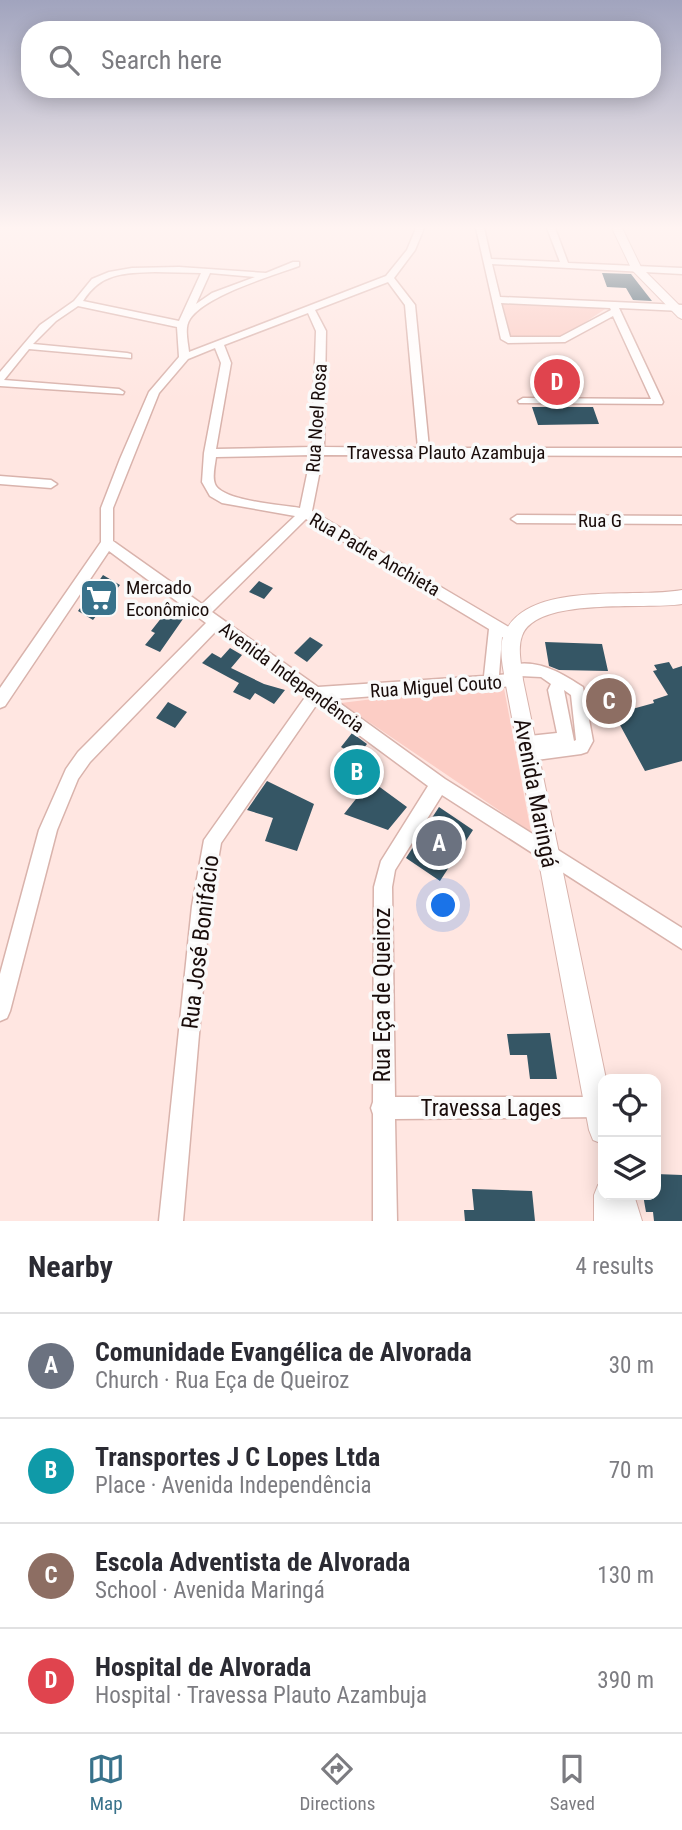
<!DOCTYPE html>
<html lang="en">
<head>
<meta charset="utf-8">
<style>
	body { margin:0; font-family:"Roboto Condensed",sans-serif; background:#f7f7f7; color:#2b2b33 }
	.controls { position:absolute; right:21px; bottom:21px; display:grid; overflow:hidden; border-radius:14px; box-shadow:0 4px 18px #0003 }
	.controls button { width:63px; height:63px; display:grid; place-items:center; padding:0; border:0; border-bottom:2px solid #e1e1e2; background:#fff; color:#2b2b33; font:35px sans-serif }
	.you { position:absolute; left:444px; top:906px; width:24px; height:24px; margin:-18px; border:5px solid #fff; border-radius:50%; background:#1a73e8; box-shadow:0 0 0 10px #1a73e833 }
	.badge { display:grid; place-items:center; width:46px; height:46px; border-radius:50%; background:#38728b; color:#fff; font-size:23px; font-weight:700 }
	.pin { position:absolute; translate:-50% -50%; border:4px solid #fff; box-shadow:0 2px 7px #0006 }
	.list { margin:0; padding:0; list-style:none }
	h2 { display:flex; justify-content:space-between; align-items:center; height:91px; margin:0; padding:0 28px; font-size:30px }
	h2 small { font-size:23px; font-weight:400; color:#7c7c81 }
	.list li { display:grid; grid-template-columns:46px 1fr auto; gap:21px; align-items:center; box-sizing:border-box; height:105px; padding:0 28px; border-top:2px solid #e1e1e2 }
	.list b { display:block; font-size:26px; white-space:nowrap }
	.list p { margin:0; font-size:23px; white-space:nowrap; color:#7c7c81 }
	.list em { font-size:23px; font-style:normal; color:#7c7c81 }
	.icon { flex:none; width:38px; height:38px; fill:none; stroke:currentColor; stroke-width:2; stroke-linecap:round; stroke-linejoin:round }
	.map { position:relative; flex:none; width:682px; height:1221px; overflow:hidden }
	.search { position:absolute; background:#fff; box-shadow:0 4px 18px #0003; left:21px; right:21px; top:21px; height:77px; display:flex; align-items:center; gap:18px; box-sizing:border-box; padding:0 24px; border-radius:28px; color:#7c7c81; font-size:26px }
	.sheet { height:511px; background:#fff }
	nav { display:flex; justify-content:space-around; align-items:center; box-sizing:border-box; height:98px; border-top:2px solid #e1e1e2; background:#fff; font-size:19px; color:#7c7c81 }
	nav a { display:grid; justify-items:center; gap:4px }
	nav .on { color:#38728b }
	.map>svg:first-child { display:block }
</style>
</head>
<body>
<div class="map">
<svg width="682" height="1221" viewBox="0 0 682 1221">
	<rect width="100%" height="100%" fill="#ffe6e1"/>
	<path fill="#fccdc5" d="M502,301L608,307L562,338L510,337Z
		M503,683L531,832L341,703Z"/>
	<path fill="#355665" d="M602,273L631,274L652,301L633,300L626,288L607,287Z
		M532,407H593L599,424L538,425Z
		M103,575L120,585L93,620L78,611Z
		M259,581L273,588L264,599L249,592Z
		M166,612L183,619L160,652L145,645L155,633L151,631Z
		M310,637L323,645L307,662L294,653Z
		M545,642L602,644L608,671L559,670L549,666Z
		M230,648L242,655L231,668L264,684L285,690L274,704L255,693L250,700L233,692L239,683L202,663L212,653L221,658Z
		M669,662L673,669L682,666V761L645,771L614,714L654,703L653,700L668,695L653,671L657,670L654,665Z
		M168,702L187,712L175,728L156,718Z
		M352,733L367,744L357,757L341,747Z
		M357,757L373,769L366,777L407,807L388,830L344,814L363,790L342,775Z
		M267,781L314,804L297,851L265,841L273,818L247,810Z
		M439,807L473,830L440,881L406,858Z
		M550,1033L557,1079H530L527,1055H510L507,1034Z
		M656,1174L682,1175V1221H654L653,1212H646L643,1195H656Z
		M472,1189L532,1191L535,1221H465L464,1210H474Z"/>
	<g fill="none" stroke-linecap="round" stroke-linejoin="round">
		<defs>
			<path id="minor" d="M416,228H424L415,250L394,278L415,305L429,448H682V456L323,455L312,511L517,632L519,636L517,640L512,642L502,637L499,675L508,674L506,670L508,666C535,657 562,673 583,687L593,741L587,752L581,754L529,761L523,759L521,754L524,748L520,747L518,742L520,737L557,733L548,690L551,684L541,677L520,676L522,680L519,684L514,686L334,699L445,779L682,928V949L442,795L395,870L392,887L395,1097H599L603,1099V1117L395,1119L397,1221H373V1114L371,1108L373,1102L374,887L381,861L428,786L317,704L221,843L210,906L183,1221H159L192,906L204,840L306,696L217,630L90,762L78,779L57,830L10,1011L7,1018L0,1021V974L39,830L66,769L78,752L206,623L109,551L5,706L0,708V688L101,542V508L120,459L149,392L179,357L177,327L78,306L56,321L33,344L127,353L131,354V358L29,349L4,380L119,389L124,392L123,394L0,386V372L40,325L74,301L92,279L109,272L132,268L179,267L266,273L293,262H299V266C272,276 206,295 190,319C184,327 188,342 189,352L386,276L407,250ZM155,272L201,273L179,321L83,301C101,273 123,273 155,272ZM210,273L255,277L212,293L196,304ZM388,282L405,305L418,448L324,447L326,331L315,310ZM308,313L316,331L312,447L216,449L231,363L224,345ZM215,348L221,363L204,453L202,482L210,496L222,503L295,516L202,604L113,541V508L159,393L188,359ZM311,455L300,508C282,505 222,501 215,484C212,477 215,465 216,457ZM306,519L489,629L484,676L318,687L212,612ZM564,690L571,695L576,740L574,741Z
				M476,228H484L491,259L560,262L547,228H555L568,263L682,268V274L492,264L500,297L682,305V311L619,308L663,402L662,404L519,403L518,401L523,398L651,399L613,316L565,342L508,343L501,339ZM501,303L610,308L611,310L560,337H510Z
				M0,476L51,480L57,484L51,488L0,484Z
				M517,515L682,516V524L517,523L511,519Z"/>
			<path id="major" d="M612,228H622L641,267L682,308V319L678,317L632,270Z
				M682,590V604C645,610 536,596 522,636C517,649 522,667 523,680L606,1079H603V1144L593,1140L589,1130L505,680C503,667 499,650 503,637C523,579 633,599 682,590Z
				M603,1183V1195H634L642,1221H594V1195L598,1185Z"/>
		</defs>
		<use href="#minor" stroke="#d9b3ac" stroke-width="3"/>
		<use href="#major" stroke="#d9b3ac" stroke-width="2"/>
		<use href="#minor" fill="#fff" fill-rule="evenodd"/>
		<use href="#major" fill="#fff" fill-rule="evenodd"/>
	</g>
	<linearGradient id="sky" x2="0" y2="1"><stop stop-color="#a1a4be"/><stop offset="0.57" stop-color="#fff4f2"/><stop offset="1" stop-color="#fff4f2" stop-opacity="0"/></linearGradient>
	<rect width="682" height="399" fill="url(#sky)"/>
	<defs>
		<symbol id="supermarket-square" viewBox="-11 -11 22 22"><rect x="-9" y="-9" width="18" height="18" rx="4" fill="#38728b" stroke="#fafafa"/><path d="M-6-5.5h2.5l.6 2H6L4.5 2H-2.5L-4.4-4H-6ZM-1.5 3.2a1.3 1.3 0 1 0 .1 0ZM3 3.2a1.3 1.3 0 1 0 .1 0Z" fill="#fff"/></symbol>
	</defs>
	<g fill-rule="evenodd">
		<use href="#supermarket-square" x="77" y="576" width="44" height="44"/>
	</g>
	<g text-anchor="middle" stroke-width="7" stroke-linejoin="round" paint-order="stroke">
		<g font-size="19" fill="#190c0a" stroke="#fafafa">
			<text transform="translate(316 418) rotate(-86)" y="7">Rua Noel Rosa</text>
			<text x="446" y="459">Travessa Plauto Azambuja</text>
			<text x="600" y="527">Rua G</text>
			<text transform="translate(375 554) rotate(30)" y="7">Rua Padre Anchieta</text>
			<text transform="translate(292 677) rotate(36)" y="7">Avenida Independência</text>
			<text transform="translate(436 686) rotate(-4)" y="7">Rua Miguel Couto</text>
		</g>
		<g font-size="19" fill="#190c0a" stroke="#fafafa" text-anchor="start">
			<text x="126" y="594">Mercado<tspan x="126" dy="22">Econômico</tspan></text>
		</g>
		<g font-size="23" fill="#190c0a" stroke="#fafafa">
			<text transform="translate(536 793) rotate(79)" y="8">Avenida Maringá</text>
			<text transform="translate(200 942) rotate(-83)" y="8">Rua José Bonifácio</text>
			<text transform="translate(382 995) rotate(-90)" y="8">Rua Eça de Queiroz</text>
			<text x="491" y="1116">Travessa Lages</text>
		</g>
	</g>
</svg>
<div class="controls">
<button><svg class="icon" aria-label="locate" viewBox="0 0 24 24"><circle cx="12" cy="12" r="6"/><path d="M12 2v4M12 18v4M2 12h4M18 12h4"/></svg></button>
<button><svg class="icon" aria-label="layers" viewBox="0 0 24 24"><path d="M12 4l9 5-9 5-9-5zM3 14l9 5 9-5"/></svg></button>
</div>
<div class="you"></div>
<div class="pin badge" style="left:439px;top:843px;background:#6b7280">A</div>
<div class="pin badge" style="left:357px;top:772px;background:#0f9aa8">B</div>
<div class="pin badge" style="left:609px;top:701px;background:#8d6e63">C</div>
<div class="pin badge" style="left:557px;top:382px;background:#e0444e">D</div>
<div class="search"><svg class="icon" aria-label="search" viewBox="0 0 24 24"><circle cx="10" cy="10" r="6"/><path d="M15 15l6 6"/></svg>Search here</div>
</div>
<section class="sheet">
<h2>Nearby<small>4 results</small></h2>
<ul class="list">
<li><span class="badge" style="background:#6b7280">A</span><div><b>Comunidade Evangélica de Alvorada</b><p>Church · Rua Eça de Queiroz</p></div><em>30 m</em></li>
<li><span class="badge" style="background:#0f9aa8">B</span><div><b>Transportes J C Lopes Ltda</b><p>Place · Avenida Independência</p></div><em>70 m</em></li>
<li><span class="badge" style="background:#8d6e63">C</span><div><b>Escola Adventista de Alvorada</b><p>School · Avenida Maringá</p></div><em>130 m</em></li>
<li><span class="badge" style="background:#e0444e">D</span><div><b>Hospital de Alvorada</b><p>Hospital · Travessa Plauto Azambuja</p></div><em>390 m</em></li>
</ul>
</section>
<nav>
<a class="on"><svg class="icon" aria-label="map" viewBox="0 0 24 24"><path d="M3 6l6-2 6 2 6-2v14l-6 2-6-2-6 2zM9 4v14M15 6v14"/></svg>Map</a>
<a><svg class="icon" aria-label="directions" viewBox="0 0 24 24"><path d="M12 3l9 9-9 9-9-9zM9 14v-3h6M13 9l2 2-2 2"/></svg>Directions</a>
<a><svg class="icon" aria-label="saved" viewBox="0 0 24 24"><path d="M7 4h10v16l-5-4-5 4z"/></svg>Saved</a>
</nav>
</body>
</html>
